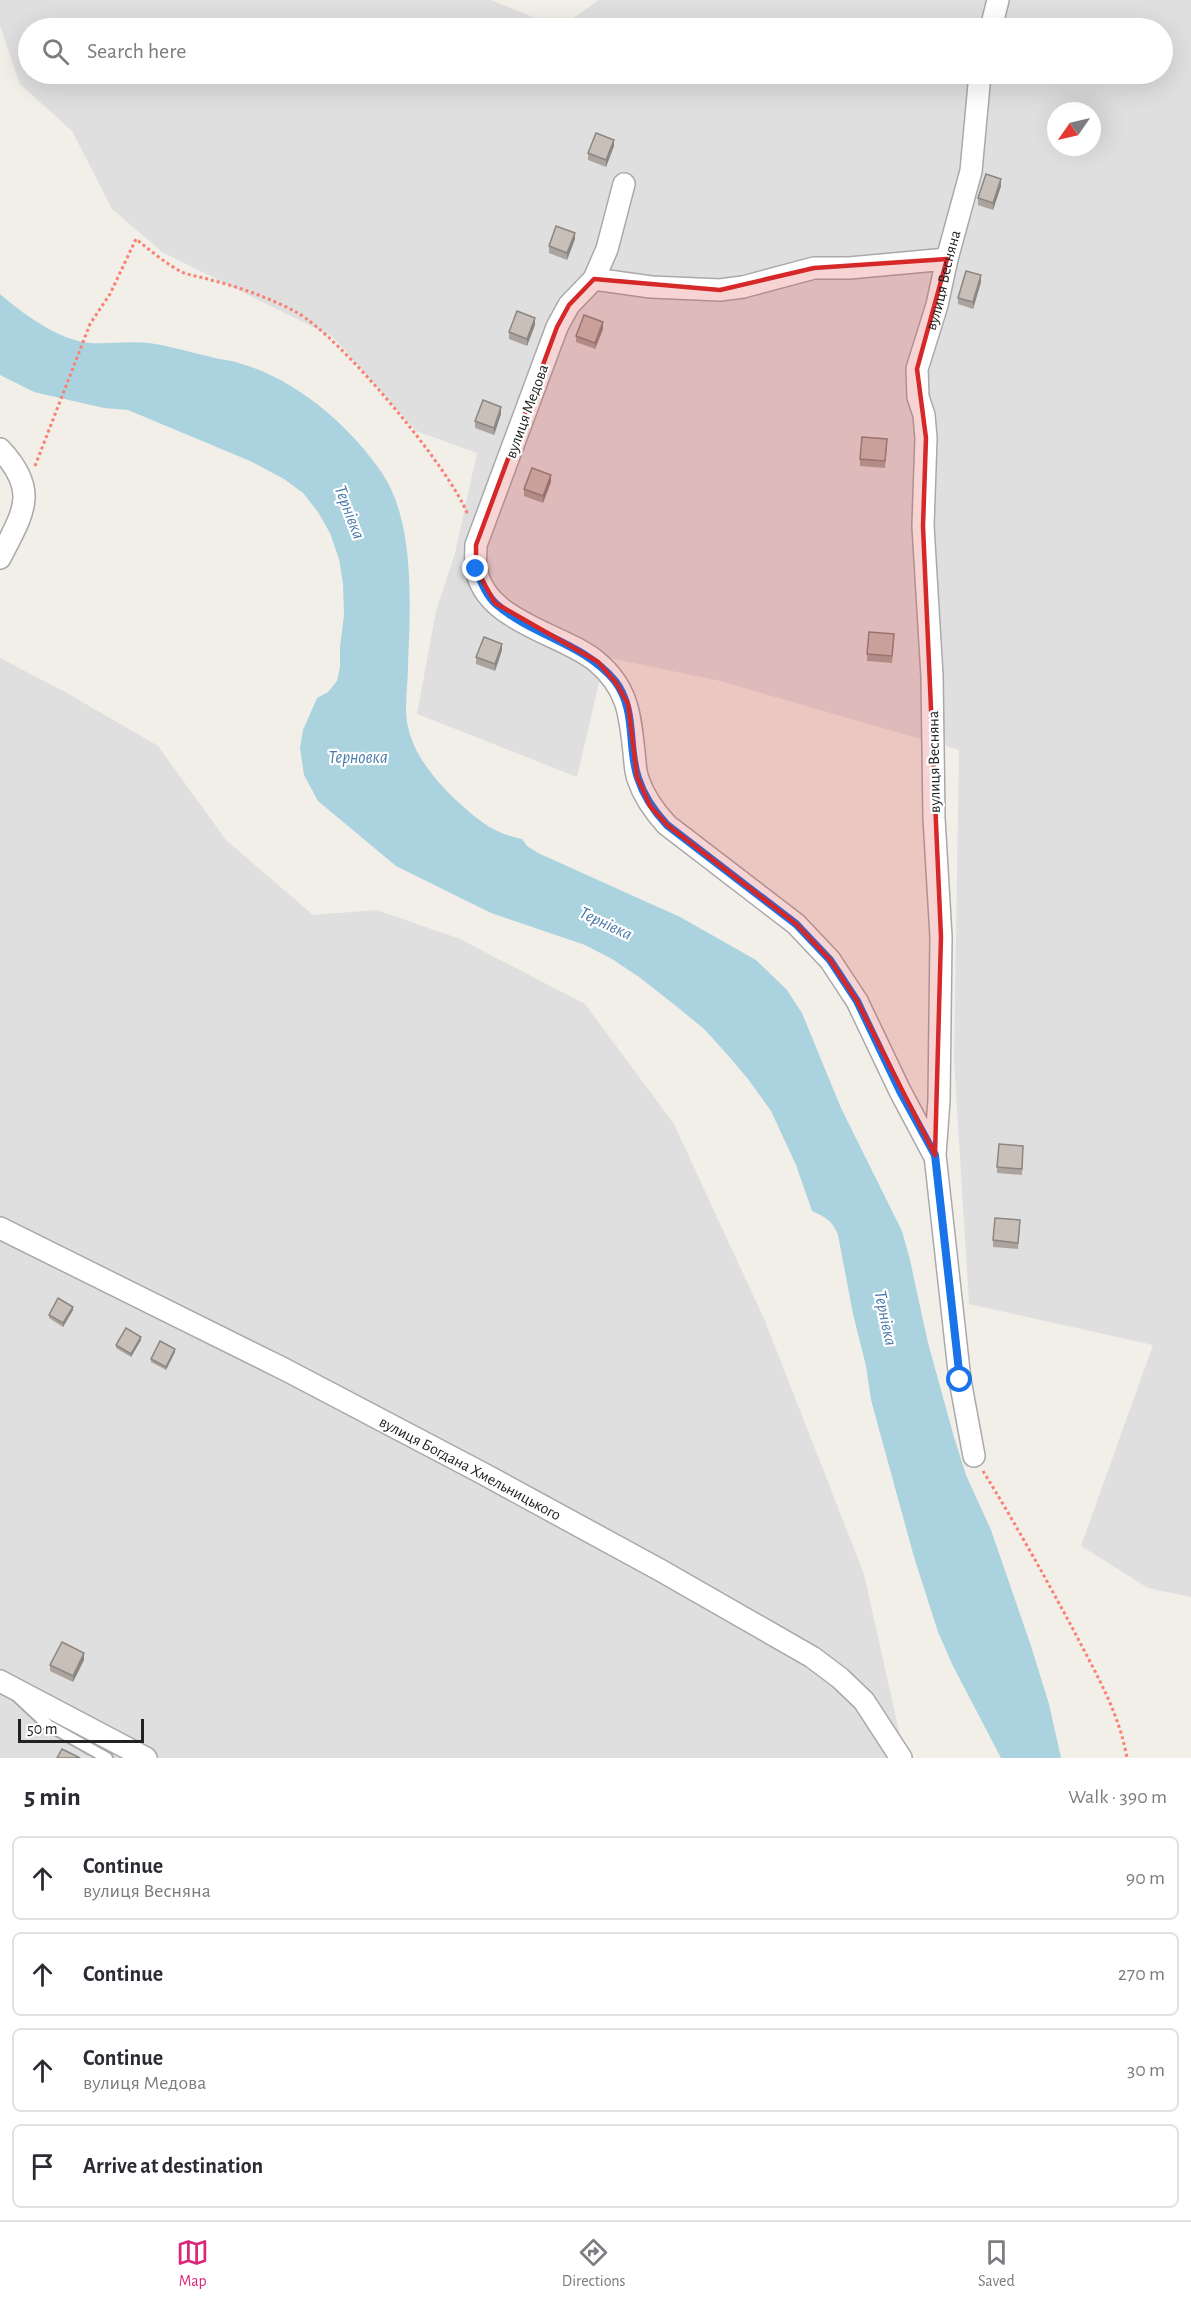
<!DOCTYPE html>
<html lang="en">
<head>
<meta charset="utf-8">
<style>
	body { margin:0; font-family:"Alegreya Sans",sans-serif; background:#f2f2f3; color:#2b2b33 }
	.compass { position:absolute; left:1047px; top:102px; width:54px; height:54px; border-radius:50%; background:#fff; box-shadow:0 6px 24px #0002; rotate:236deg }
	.scale { position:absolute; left:18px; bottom:15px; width:126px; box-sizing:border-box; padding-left:6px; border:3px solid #222; border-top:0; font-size:16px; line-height:21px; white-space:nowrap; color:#222; -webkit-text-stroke:4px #fff; paint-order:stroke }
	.stop { position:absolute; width:18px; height:18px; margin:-14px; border:4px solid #1a73e8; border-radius:50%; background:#fff }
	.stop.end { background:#1a73e8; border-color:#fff; box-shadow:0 2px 6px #0008 }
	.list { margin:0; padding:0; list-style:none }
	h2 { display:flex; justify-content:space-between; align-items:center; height:78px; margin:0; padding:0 24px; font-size:26px }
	h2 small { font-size:20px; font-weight:400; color:#7c7c81 }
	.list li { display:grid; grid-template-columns:39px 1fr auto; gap:18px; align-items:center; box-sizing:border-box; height:84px; margin:0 12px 12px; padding:0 12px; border:2px solid #e1e1e2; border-radius:9px }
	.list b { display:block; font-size:22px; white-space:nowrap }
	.list p { margin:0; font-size:20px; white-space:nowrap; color:#7c7c81 }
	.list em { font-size:20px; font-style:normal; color:#7c7c81 }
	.icon { flex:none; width:33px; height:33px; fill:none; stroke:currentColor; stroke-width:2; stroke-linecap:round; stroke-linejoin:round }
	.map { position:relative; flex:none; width:1191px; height:1758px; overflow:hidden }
	.search { position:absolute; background:#fff; box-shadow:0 6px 24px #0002; left:18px; right:18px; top:18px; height:66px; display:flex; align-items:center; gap:15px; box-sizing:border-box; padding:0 21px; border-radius:33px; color:#7c7c81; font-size:22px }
	.sheet { height:462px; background:#fff }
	nav { display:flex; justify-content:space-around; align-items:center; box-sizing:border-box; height:84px; border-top:2px solid #e1e1e2; background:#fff; font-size:16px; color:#7c7c81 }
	nav a { display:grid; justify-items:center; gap:3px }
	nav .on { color:#db2777 }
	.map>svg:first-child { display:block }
</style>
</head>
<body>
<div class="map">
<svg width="1191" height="1758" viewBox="0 0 1191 1758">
	<rect width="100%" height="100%" fill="#f2efe9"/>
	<path fill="#e0dfdf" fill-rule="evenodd" d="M0,0H491L559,28L599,0H1191V1597L1148,1588L1081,1546L1153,1345L969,1304L954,1060L959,750L720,681L605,657L577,777L417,714L436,611L455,553L477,453L416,431L333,337L162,252L112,209L72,131L20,84L0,26ZM28,28H1162V74H28ZM1056,111H1092V147H1056Z
		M0,658L67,693L158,746L226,840L313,915L377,910L460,939L585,1004L674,1124L765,1321L864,1574L905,1758H0Z"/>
	<path fill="#aad3df" d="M0,294C22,313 60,341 90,343C110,344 129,341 149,343C170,346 190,352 211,357C221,360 232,360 242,364C298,381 349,425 382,473C416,523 410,609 408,668C408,688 403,711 409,731C416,758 437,782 457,801C479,821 493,833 522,839L527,846L538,853L680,917L756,960L787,990L802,1013L841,1108L902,1231L910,1260L928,1343L954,1437L966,1475L991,1530L1031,1646L1049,1704L1061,1758H1001L953,1666L938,1632L914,1557L871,1400L866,1366L853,1314L838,1235C833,1221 825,1217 812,1211L796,1165L771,1111L748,1079L726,1053L704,1029L676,1006L639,977L612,959L585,945L491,913L396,866L318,801L304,775L300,748L303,730L317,698L328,692L337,681L340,667V647L344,615L343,584L339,559L330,533L318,512L303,493L284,479L250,461L128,410L104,408L34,392L0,375Z"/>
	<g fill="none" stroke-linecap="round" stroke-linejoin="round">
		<defs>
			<path id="service" d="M19,1698L48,1725L107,1758"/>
			<g id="minor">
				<path d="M991,28L998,0"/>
				<path d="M624,184L607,249L594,279L569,305L557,327L476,545C476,552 475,560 476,567C483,622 563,633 597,662C628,688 630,715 634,752C635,760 635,771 638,779C644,797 654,811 667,825L796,924L830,960L857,1001L900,1091L934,1155"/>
				<path d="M594,279L651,287L720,290L743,287L814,268H849L947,259"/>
				<path d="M0,449C40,491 23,513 0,558"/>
				<path id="s1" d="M0,1228L286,1370L482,1473L660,1570L812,1657L840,1678L864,1701L901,1758"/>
				<path id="s2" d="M974,1456L960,1380L935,1155L939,1100L941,937L934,818L932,676L923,526L926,438L924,415L918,397L917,369L937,305L947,259L971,171L980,74"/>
				<path d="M0,1681L146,1758"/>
			</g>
		</defs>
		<use href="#service" stroke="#a9a9a9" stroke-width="14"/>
		<use href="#minor" stroke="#a9a9a9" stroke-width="24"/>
		<path stroke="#fa8072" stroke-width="3" stroke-dasharray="3 3" stroke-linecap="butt" d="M35,466L90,324L110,294L136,239C151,251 167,265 184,273C193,276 202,277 211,280C239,287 270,298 296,312C340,336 450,468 468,515
			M983,1471C1015,1523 1045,1577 1074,1631C1095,1672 1119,1712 1127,1758"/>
		<use href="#service" stroke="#fff" stroke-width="10"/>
		<use href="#minor" stroke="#fff" stroke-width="21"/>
	</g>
	<path fill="#aba49e" d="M614,146L606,167L588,160V153Z
		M1001,186L993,210L978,205V198Z
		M575,239L567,260L549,253V246Z
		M981,282L973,309L958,304V298Z
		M535,325L527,346L509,339V332Z
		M603,329L595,349L576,342V336Z
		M501,414L494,435L475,428V421Z
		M887,446L885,468L860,466V459Z
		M551,482L543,503L524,496V489Z
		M894,640L892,663L867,661V654Z
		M502,650L495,671L476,664V657Z
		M1023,1153L1022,1175L997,1173V1167Z
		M1020,1227L1018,1249L993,1247V1240Z
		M73,1310L63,1327L49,1318V1315Z
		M141,1340L131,1357L116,1348V1345Z
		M175,1352L166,1370L151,1362V1359Z
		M84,1660L73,1682L50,1671V1665Z"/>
	<path fill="#8b8681" d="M614,140V146L606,167V160Z
		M1001,179V186L993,210V203Z
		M575,233V239L567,260V253Z
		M981,275V282L973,309V302Z
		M535,318V325L527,346V339Z
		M603,322V329L595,349V343Z
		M501,407V414L494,435V428Z
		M551,475V482L543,503V496Z
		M502,644V650L495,671V664Z
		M73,1307V1310L63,1327V1323Z
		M141,1337V1340L131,1357V1354Z
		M175,1349V1352L166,1370V1367Z
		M84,1653V1660L73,1682V1676Z"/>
	<path fill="#c7bfb8" stroke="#8b8681" stroke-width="1.5" d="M950,20L968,27V28H947Z
		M596,133L614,140L606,160L588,153Z
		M986,174L1001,179L993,203L978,198Z
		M556,226L575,233L567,253L549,246Z
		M966,271L981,275L973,302L958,298Z
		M517,311L535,318L527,339L509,332Z
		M584,315L603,322L595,343L576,336Z
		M483,400L501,407L494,428L475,421Z
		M862,437L887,439L885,461L860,459Z
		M532,468L551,475L543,496L524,489Z
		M869,632L894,634L892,656L867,654Z
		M484,637L502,644L495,664L476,657Z
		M999,1144L1023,1146L1022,1169L997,1167Z
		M995,1218L1020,1220L1018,1243L993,1240Z
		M58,1298L73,1307L63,1323L49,1315Z
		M126,1328L141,1337L131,1354L116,1345Z
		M160,1341L175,1349L166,1367L151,1359Z
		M62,1642L84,1653L73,1676L50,1665Z
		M62,1749L80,1758H57Z"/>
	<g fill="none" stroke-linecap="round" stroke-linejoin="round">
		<path stroke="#1a73e8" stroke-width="8" d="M476,569C481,581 486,595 496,604C533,636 584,643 615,681C637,710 627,746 638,778C644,797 654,811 667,825L796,924L830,960L857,1001L900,1091L935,1155L960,1380"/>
	</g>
	<path fill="#d62828" fill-opacity="0.2" stroke="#d62828" stroke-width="4.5" stroke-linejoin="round" d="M947,259L917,369L926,438L923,526L941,937L935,1155L857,1001L830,960L796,924L667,825L650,806L637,777L628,704L616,683L598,662L495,603L476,569V545L557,327L569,305L594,279L720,290L814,268Z"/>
	<g text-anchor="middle" stroke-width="4.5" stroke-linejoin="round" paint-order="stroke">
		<g font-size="16" fill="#222" stroke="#fff">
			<text dy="6" stroke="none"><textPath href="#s2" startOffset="1184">вулиця Весняна</textPath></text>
			<text transform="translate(526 411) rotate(-70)" y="6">вулиця Медова</text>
			<text transform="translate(933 762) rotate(-91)" y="6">вулиця Весняна</text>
			<text dy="6" stroke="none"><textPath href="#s1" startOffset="528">вулиця Богдана Хмельницького</textPath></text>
		</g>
		<g font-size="18" font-style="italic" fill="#4a7aab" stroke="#fff">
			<text transform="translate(350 512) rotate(69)" y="6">Тернівка</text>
			<text x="358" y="763">Терновка</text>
			<text transform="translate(606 923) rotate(25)" y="6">Тернівка</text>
			<text transform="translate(886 1318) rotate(78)" y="6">Тернівка</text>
		</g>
	</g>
</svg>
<svg class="compass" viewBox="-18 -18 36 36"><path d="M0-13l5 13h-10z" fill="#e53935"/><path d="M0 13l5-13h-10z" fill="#7c7c81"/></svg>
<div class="scale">50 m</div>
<div class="stop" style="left:960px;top:1380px"></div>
<div class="stop end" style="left:476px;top:569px"></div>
<div class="search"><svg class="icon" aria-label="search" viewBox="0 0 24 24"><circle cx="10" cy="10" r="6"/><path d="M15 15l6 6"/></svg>Search here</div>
</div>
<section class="sheet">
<h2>5 min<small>Walk · 390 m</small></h2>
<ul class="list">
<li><svg class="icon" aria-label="ahead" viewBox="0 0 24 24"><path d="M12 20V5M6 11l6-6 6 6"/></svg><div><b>Continue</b><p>вулиця Весняна</p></div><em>90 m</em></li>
<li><svg class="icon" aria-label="ahead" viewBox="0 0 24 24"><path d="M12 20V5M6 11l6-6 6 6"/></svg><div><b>Continue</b></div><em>270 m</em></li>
<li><svg class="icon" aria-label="ahead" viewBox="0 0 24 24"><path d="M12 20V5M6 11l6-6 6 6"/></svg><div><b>Continue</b><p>вулиця Медова</p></div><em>30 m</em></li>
<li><svg class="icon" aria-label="arrive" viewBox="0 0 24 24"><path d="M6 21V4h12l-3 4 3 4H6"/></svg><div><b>Arrive at destination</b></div></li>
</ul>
</section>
<nav>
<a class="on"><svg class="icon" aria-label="map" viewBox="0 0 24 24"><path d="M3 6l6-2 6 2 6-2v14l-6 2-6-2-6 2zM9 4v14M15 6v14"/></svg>Map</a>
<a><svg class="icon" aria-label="directions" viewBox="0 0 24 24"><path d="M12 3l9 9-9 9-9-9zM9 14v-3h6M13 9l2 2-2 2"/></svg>Directions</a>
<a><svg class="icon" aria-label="saved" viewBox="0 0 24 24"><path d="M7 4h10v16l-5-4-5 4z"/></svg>Saved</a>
</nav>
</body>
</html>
